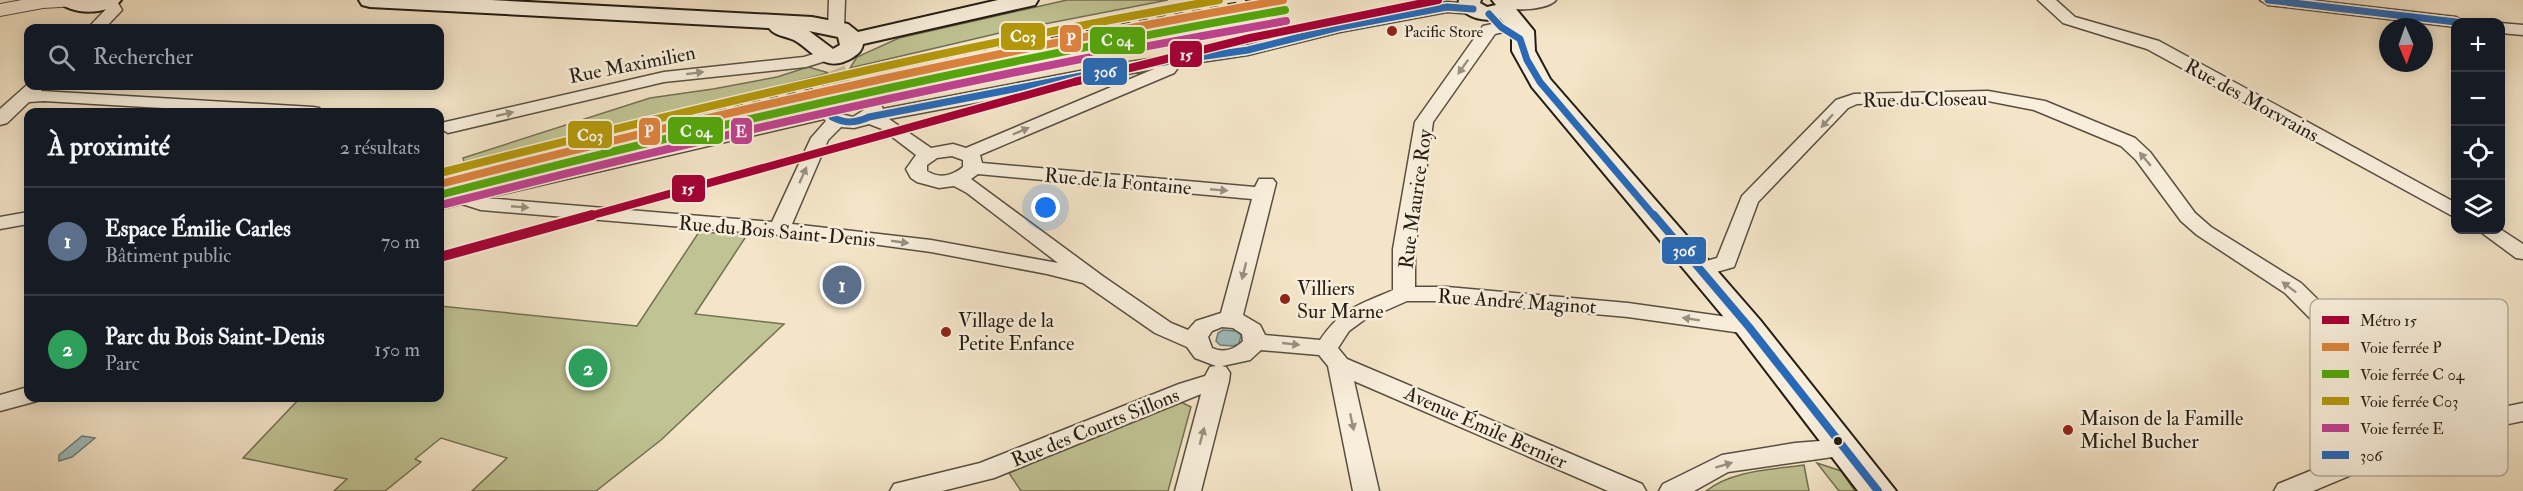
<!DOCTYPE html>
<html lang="fr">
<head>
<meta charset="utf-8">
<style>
	body { margin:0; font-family:"IM FELL Double Pica",serif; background:#242831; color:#f1f3f6 }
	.controls { position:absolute; right:18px; top:18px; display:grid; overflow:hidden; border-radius:12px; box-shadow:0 3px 15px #0003 }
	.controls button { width:54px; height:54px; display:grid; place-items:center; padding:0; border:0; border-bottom:2px solid #363941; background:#171b24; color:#f1f3f6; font:30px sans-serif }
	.compass { position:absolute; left:2379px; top:18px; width:54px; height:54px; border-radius:50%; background:#171b24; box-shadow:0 3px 15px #0003; rotate:178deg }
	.you { position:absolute; left:1046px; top:208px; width:21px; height:21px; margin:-15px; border:4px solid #fff; border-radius:50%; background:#1a73e8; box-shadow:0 0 0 9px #1a73e833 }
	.badge { display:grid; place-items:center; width:39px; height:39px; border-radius:50%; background:#8c9099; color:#fff; font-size:20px; font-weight:700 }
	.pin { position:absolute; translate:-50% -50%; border:3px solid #fff; box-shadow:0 2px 6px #0006 }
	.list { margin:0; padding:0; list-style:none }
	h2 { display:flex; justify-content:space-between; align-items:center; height:78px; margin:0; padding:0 24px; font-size:26px }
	h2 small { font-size:20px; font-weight:400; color:#9ea1a6 }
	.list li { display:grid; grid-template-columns:39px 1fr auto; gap:18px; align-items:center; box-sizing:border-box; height:108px; padding:0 24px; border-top:2px solid #363941 }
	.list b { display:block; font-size:22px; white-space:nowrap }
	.list p { margin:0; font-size:20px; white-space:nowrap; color:#9ea1a6 }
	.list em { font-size:20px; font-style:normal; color:#9ea1a6 }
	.icon { flex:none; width:33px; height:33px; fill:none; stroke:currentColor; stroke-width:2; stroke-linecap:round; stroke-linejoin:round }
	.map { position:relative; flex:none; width:2523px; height:491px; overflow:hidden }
	.search { position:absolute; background:#171b24; box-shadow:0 3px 15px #0003; left:24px; top:24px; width:420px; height:66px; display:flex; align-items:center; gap:15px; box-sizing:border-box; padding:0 21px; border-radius:12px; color:#9ea1a6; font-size:22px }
	.panel { position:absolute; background:#171b24; box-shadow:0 3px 15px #0003; left:24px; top:108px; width:420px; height:294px; border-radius:12px }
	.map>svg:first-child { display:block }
</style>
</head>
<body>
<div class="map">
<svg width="2523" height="491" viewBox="0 0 2523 491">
	<rect width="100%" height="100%" fill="#f4e5c8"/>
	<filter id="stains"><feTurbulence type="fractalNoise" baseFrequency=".00333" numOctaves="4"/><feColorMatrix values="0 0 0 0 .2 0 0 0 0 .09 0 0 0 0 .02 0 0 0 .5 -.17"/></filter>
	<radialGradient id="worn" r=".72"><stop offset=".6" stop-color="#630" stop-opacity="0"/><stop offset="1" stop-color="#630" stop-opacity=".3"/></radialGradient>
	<path fill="#c0c393" stroke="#727054" stroke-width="1.5" d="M1067,0H1168L1008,31L850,68L857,57L899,38Z
		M1074,48L1079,56L877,96L865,85C935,73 1005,62 1074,48Z
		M808,67L829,73L465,166L463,158L650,98L713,89L777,77Z
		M824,93L818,107L800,113L484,186L470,179Z
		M699,232L747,235L695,314L784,324L661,440L596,491H472L507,458L441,438L415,459L421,462L385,491H334L347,479L243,458L300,398H440V306L637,326Z
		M1179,401L1191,407L1168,491H1021L1009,473Z
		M1817,463L1841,471L1855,491H1839Z
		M1804,465L1809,491H1706C1733,470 1771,470 1804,465Z"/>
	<path fill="#9ebdbe" stroke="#6d7d7a" stroke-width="1.5" d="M1223,330L1236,331L1241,335L1239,344L1233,346L1220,345L1216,341L1218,333Z
		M82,436L95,438L72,457L59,461V455Z"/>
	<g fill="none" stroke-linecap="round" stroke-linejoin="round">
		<path stroke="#cabda4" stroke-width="18" stroke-dasharray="18 9" stroke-linecap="butt" d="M836,69L845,90"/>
		<defs>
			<path id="minor" d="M95,0L118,3L122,10L105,28H88L106,9L95,6L93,3Z
				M829,0H845L844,28L842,32L836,33L828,28Z
				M1556,0C1548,10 1507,13 1499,4L1504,0Z
				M2038,0H2056L2075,17L2159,41L2456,203V218L2147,49L2063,23Z
				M2260,0H2309L2456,17L2464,22H2456V27L2268,5Z
				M1447,2L1473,4L1481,9L1473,14L1447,12L1340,32L1248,55L1174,66L1177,69L1174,73L980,155L982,163L1255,187L1259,179H1273L1276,183L1243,315L1260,325L1265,335L1320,340C1342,308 1359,305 1393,290V249L1415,122L1483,26L1501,22L1507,23L1509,27L1507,31L1495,34L1433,122L1415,249V287H1447L1628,303L1749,320L1757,322L1760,327L1757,332L1749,334L1628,317L1447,301H1407L1364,320L1349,331L1338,348L1347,359L1642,484L1646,491H1608L1354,381L1379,491H1353L1328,366L1319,355L1261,350L1250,360L1222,366L1226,367L1230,373L1229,381L1201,491H1175L1201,394L994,478L942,491H890L894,484L980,463L1179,384L1205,376L1210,367L1216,366L1195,358L1187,347L1155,333L1083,283L1047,274L931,252L850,241L481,210L462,204L440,209V197L825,108C839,97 875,86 883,109L1122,63L1248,45L1340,22ZM1154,69L966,148L953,144L931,148L889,119ZM853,106L862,107L864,110L853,117L841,114L847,108ZM824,119L826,121L811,138L772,222L485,198ZM869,124L882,129L916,155L906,169L911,178L917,182L939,188L954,186L967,193L1058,263L931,240L792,224L828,140L841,127L854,128ZM952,156L963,160V167C952,176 939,179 927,171V165L937,158ZM978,174L1252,199L1221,313L1196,321L1188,330L1171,323L1104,277L971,179ZM1222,327L1233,328L1242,334L1243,341C1234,350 1223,353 1212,348L1208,337L1212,331Z
				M2500,23L2523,25V35L2500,33Z
				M826,50L832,51L835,55L832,59L806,67L664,82L448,133L440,128L441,123L664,72L804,57Z
				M28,84L41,86L43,88L41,91L313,107L319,108L322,112H230L44,101L29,102L7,123L0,125V109Z
				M1988,91L2045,101L2135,138L2150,152L2195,213L2211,227L2301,283L2440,420L2523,403V421L2440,438L2313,491H2274L2278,484L2418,427L2285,293L2197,235L2181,221L2136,160L2121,146L2034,110L1988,101L1857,104L1848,108L1758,202L1734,267L1699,277L1691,275L1688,270L1691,265L1717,258L1742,196L1836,100L1854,94Z
				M28,212V224L0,229V217Z
				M2500,229L2523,244V259L2516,258L2478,230Z
				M28,387V398H39L37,401L0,411V395Z
				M1845,439L1854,442L1858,448L1854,454L1728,472L1694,491H1659L1663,484L1722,455L1795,443Z"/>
			<path id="tertiary" d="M22,0H77L79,2L76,6L43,8L0,16V4Z"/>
			<path id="secondary" d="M58,0H121C110,15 69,16 58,0Z
				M359,0H491L812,17L848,24L858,32L998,0H1038L1035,5L863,44C862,51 858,54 852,58C824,74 815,52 794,40C785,36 775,36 769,28L370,7L362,5ZM809,31L838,37L840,45L833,49Z
				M1459,0H1481L1480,3L1487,7L1496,5L1492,0H1515L1518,4L1516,9L1534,31L1535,51L1550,79L1760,320L1896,491H1858L1738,334L1532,87L1512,51V32L1500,18C1485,22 1468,19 1458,5Z"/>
		</defs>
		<use href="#minor" stroke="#584f41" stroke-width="3"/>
		<use href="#tertiary" stroke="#584f41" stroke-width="2"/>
		<use href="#secondary" stroke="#241d14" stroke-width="4"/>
		<use href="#minor" fill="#f8eedb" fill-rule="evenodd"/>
		<use href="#tertiary" fill="#f8eedb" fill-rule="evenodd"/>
		<use href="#secondary" fill="#f8eedb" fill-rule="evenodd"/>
		<path stroke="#241d14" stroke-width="4" stroke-dasharray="9 9" stroke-linecap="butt" d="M630,135L852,76L981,49L1257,0"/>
		<defs>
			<path id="bus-1-far1" d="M2268,0L2456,22
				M1489,14L1501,27L1520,39L1527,60L1540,82L1655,217
				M831,112L832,117C845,124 856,123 869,117L1122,68L1248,50L1340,27L1447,7L1473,9"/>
			<path id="bus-1" d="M1654,215L1749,327L1878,491"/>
		</defs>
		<use href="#bus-1-far1" stroke="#f8eedb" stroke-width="10"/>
		<use href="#bus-1" stroke="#f8eedb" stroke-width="13"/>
		<use href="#bus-1-far1" stroke="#286ab7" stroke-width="7"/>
		<use href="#bus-1" stroke="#286ab7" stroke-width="8"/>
		<defs>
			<path id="rail-1" d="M440,184C719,112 999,50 1283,0"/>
			<path id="rail-2" d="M443,194C722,122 1002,60 1285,10"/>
			<path id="rail-3" d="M440,173C698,107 957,46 1219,0"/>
			<path id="rail-4" d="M445,204C723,133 1003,70 1286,21"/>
		</defs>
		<use href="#rail-1" stroke="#f8eedb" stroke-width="11"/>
		<use href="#rail-2" stroke="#f8eedb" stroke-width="11"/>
		<use href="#rail-3" stroke="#f8eedb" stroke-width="11"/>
		<use href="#rail-4" stroke="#f8eedb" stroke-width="11"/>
		<use href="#rail-1" stroke="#dd833d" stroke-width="8"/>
		<use href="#rail-2" stroke="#53a80b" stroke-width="8"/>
		<use href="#rail-3" stroke="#b4980a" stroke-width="8"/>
		<use href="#rail-4" stroke="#c04191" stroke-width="8"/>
		<defs>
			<path id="metro-1-far1" d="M586,217L1074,82L1250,38L1438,0"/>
			<path id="metro-1" d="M440,257L592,215"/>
		</defs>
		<use href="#metro-1-far1" stroke="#f8eedb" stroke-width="11"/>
		<use href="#metro-1" stroke="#f8eedb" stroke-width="14"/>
		<use href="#metro-1-far1" stroke="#a50034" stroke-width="8"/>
		<use href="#metro-1" stroke="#a50034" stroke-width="10"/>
	</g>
	<defs><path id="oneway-solid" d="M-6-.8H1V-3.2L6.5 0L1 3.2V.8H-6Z" transform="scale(1.5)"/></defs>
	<g fill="#999081">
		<use href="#oneway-solid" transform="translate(1463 67) rotate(125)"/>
		<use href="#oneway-solid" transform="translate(695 73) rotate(-7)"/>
		<use href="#oneway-solid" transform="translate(505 114) rotate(-13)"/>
		<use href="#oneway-solid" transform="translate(1827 121) rotate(132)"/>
		<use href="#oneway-solid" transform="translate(1021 131) rotate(-23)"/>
		<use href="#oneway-solid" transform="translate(2145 159) rotate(-130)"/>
		<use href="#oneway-solid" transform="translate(803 175) rotate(-66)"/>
		<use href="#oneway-solid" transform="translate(1219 190) rotate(5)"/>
		<use href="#oneway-solid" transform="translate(520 207) rotate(5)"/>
		<use href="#oneway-solid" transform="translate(900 242) rotate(8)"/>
		<use href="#oneway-solid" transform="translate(1244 271) rotate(104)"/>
		<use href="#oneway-solid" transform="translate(2289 287) rotate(-143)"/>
		<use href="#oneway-solid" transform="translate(1691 319) rotate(-171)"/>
		<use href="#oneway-solid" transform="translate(1291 344) rotate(6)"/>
		<use href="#oneway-solid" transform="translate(1352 422) rotate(78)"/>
		<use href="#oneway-solid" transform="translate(1202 436) rotate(-75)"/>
		<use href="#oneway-solid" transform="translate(1724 465) rotate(-17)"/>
	</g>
	<g fill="#8f2418" stroke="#f8eedb" stroke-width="2">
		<circle cx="1392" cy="31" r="6"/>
		<circle cx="1285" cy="299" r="6"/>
		<circle cx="946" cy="332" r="6"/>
		<circle cx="2068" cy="430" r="6"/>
	</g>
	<circle fill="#241d14" stroke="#f8eedb" stroke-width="2" cx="1838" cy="441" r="5"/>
	<g text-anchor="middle" stroke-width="5" stroke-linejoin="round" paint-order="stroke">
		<g font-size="16" fill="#241d14" stroke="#f8eedb" text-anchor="start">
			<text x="1404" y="37">Pacific Store</text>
		</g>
		<g font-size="20" fill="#241d14" stroke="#f8eedb">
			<text transform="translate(632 64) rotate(-11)" y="7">Rue Maximilien</text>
			<text transform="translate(1925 99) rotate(-1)" y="7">Rue du Closeau</text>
			<text transform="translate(2252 100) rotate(29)" y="7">Rue des Morvrains</text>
			<text transform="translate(1118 181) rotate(5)" y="7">Rue de la Fontaine</text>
			<text transform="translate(1415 199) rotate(-82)" y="7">Rue Maurice Roy</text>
			<text transform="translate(777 231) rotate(5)" y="7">Rue du Bois Saint-Denis</text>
			<text transform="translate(1517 301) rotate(4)" y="7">Rue André Maginot</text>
			<text transform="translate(1095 427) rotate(-22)" y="7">Rue des Courts Sillons</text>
			<text transform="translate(1486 427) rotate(24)" y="7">Avenue Émile Bernier</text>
		</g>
		<g font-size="20" fill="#241d14" stroke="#f8eedb" text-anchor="start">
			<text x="1297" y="295">Villiers<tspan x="1297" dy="23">Sur Marne</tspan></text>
			<text x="958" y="327">Village de la<tspan x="958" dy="23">Petite Enfance</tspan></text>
			<text x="2080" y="425">Maison de la Famille<tspan x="2080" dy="23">Michel Bucher</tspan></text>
		</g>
	</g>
	<rect x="2310" y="299" width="198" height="177" rx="9" fill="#f8eedb" stroke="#b8af9f" stroke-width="1.5"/>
	<rect x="2322" y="316" width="27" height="8" fill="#a50034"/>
	<rect x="2322" y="343" width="27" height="8" fill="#dd833d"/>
	<rect x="2322" y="370" width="27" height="8" fill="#53a80b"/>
	<rect x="2322" y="397" width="27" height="8" fill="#b4980a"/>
	<rect x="2322" y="424" width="27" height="8" fill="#c04191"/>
	<rect x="2322" y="451" width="27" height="8" fill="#286ab7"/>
	<g font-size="16" fill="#241d14">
		<text x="2360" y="326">Métro 15</text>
		<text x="2360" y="353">Voie ferrée P</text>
		<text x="2360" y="380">Voie ferrée C 04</text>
		<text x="2360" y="407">Voie ferrée C03</text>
		<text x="2360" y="434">Voie ferrée E</text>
		<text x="2360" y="461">306</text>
	</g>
	<g stroke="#f8eedb" stroke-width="2">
		<rect x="1000" y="22" width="46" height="29" rx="6" fill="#b4980a"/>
		<rect x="1059" y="24" width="23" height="29" rx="6" fill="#dd833d"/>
		<rect x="1089" y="26" width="57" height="29" rx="6" fill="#53a80b"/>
		<rect x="1169" y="40" width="34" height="28" rx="6" fill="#a50034"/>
		<rect x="1082" y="57" width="46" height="29" rx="6" fill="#286ab7"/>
		<rect x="667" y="116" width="57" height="29" rx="6" fill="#53a80b"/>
		<rect x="730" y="117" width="23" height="28" rx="6" fill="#c04191"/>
		<rect x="638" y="117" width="23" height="29" rx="6" fill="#dd833d"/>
		<rect x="567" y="120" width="46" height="29" rx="6" fill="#b4980a"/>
		<rect x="671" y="174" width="35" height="29" rx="6" fill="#a50034"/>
		<rect x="1661" y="236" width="46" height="29" rx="6" fill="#286ab7"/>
	</g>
	<g font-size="16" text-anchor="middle" font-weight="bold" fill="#fff">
		<text x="1023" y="42">C03</text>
		<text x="1071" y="45">P</text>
		<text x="1117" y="46">C 04</text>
		<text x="1186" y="60">15</text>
		<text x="1105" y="77">306</text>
		<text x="696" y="137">C 04</text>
		<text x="741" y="137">E</text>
		<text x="649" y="137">P</text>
		<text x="590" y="141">C03</text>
		<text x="688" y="194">15</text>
		<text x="1684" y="256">306</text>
	</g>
	<rect width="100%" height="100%" filter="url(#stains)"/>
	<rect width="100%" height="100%" fill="url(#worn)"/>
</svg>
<div class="controls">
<button>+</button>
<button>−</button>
<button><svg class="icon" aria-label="locate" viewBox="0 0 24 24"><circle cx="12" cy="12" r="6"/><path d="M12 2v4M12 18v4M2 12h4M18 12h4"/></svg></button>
<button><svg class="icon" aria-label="layers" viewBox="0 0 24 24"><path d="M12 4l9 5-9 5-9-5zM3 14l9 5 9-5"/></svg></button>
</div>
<svg class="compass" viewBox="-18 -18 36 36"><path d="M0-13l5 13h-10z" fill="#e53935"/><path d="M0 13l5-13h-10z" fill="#9ea1a6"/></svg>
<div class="you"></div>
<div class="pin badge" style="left:842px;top:285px;background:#5c6f8a">1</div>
<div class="pin badge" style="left:588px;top:368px;background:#2e9e5b">2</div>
<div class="search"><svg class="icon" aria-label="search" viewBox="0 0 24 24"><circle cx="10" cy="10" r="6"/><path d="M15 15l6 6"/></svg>Rechercher</div>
<section class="panel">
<h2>À proximité<small>2 résultats</small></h2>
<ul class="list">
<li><span class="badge" style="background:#5c6f8a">1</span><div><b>Espace Émilie Carles</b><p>Bâtiment public</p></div><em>70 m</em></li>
<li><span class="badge" style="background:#2e9e5b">2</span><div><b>Parc du Bois Saint-Denis</b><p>Parc</p></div><em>150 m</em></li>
</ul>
</section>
</div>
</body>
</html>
